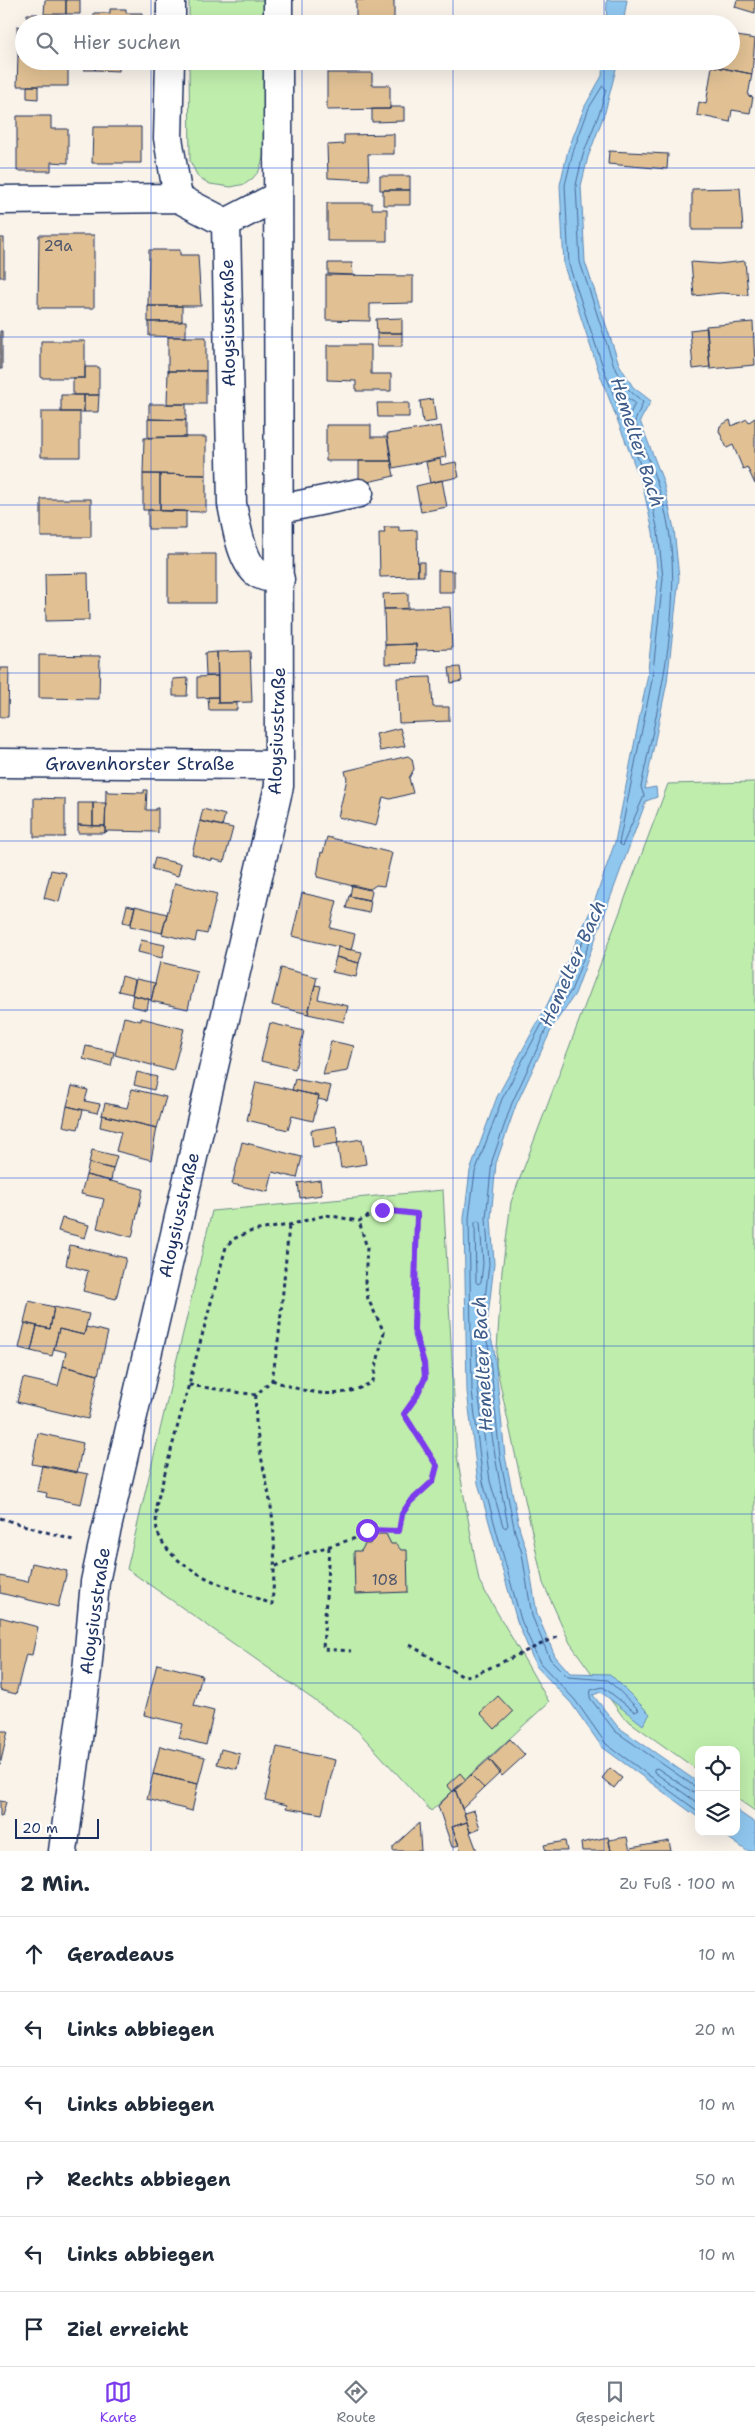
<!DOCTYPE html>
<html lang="de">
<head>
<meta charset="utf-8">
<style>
	body { margin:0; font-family:"Shantell Sans",sans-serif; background:#f2f2f3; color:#1f2937 }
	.controls { position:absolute; right:15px; bottom:15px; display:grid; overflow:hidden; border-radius:10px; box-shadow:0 5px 20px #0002 }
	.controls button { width:45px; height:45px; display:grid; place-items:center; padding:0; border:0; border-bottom:1px solid #e0e1e3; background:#fff; color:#1f2937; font:25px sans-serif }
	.scale { position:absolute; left:15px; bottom:12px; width:84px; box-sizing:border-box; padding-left:5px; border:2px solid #1b2f5e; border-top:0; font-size:14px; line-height:18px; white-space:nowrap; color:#1b2f5e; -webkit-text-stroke:4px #fff; paint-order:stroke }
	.stop { position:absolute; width:15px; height:15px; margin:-11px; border:4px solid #7c3aed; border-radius:50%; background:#fff }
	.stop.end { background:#7c3aed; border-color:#fff; box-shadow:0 1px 5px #0008 }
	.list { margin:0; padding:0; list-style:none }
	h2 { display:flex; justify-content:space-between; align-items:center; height:65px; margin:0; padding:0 20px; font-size:21px }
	h2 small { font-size:16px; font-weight:400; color:#747a83 }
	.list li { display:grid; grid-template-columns:32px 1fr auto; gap:15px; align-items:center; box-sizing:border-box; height:75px; padding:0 20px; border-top:1px solid #e0e1e3 }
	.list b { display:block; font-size:19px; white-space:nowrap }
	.list em { font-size:16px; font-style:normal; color:#747a83 }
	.icon { flex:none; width:28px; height:28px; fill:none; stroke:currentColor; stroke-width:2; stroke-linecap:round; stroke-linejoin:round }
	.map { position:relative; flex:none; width:755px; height:1851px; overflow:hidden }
	.search { position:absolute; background:#fff; box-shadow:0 5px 20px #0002; left:15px; right:15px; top:15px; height:55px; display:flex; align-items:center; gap:12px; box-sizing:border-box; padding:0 18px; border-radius:28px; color:#747a83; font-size:19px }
	.sheet { height:515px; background:#fff }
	nav { display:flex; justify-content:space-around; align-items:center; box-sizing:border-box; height:70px; border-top:1px solid #e0e1e3; background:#fff; font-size:14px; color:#747a83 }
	nav a { display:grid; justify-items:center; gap:2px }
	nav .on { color:#7c3aed }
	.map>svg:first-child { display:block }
</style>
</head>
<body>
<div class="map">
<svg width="755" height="1851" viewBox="0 0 755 1851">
	<rect width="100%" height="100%" fill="#f9f3ea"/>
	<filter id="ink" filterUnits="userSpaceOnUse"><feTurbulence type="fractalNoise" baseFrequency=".02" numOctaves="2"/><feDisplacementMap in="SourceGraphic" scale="10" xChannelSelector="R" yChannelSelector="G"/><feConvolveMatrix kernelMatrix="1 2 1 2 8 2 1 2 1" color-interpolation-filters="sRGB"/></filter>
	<g filter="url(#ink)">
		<path fill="#bfeeac" stroke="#6d8e85" d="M189,0H265L266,24H189Z
			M189,61H266V132L263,158L259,171L252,179L245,184L231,187L210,184L198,177L190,161Z
			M755,782V1811L736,1798V1750H699V1771L623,1717L570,1643L543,1583L496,1365L502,1271L511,1202L668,784Z
			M443,1190L457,1456L479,1581L549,1702L431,1811L357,1730L127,1569L212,1211Z"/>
		<path fill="#90c7ef" stroke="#618ab5" d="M607,0H627L623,24H606Z
			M603,61H618L605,112L588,157L581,186L585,262L619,364L633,387L651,401L640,421L663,481L674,529L679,578L667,682L645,789L656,787L657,797L646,801L575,994L553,1026L516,1105L496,1163L491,1218L494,1264L487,1325L494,1349L505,1456L520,1531L527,1552L537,1614L555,1656L570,1673L610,1674L650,1714L643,1725L601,1692L593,1695L618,1727L699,1783V1818L602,1747L571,1703L536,1666L517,1621L478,1483L467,1391L464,1218L470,1171L497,1097L548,1003L594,903L615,842L647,679L658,578L653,532L643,487L599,372L564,266L560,185L568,150L585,106L602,76Z
			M736,1810L755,1823V1851H747L720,1832H736Z"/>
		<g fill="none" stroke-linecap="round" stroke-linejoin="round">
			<path stroke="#4a6c98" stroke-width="1" d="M603,86L606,89L600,111L583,155L576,185L580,262L614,366L629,390L643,402L635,421C647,458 663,492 669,530C682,616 658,704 641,787L644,796L622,846L619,843L652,680L663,578L658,532L648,485L604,370L569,265L565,185L573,152L589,108Z
				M623,395L635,403L630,414L627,413L621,398Z
				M478,1221L480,1223L483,1263L481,1282L478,1284L476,1282L475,1223Z
				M479,1347L482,1351C487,1410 496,1467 508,1525L506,1528L503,1526L490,1481L478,1391L477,1350Z
				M699,1787L694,1786L615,1731L590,1698L591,1690L603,1687L635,1712L639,1710L608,1680L568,1677L550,1659L532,1616L522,1553L515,1532L500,1457L489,1349L482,1324L489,1264L486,1218L492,1161L512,1103L549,1023L571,991L599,917L596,914L552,1005L502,1099L475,1172L469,1218L472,1391L483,1482L521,1620L540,1663L575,1700L606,1744L699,1812
				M699,1793L691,1791L657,1768L654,1769V1772L699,1804"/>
		</g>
		<path fill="#e1c194" stroke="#1b2f5e" d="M45,0H66V14H44Z
			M66,0H80V14H66Z
			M356,0H394V24H356Z
			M737,0H755V13L735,7Z
			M110,9H126V13H142V24H94V13H110Z
			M27,14H38V24H27Z
			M17,26L24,27V56H18Z
			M731,35L755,39L752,74L712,66L713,61H731Z
			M18,56H24V61H68V86H17Z
			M84,61H96L95,70H84Z
			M96,61H119V71L95,70Z
			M369,61H403V67H369Z
			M712,66L752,74L748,96L753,97L750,113L732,110L730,122L697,115L699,102L706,104Z
			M327,73H372V85H390V109L327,110Z
			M27,86H38V99L27,98Z
			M390,107H404V121L372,122V109H390Z
			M17,116H51V129H68V163L51,162V171H17Z
			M93,127H141V163H92Z
			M394,134V154H368L369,180L328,178L327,145L344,144V135Z
			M609,151L668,154L667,169L608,164Z
			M380,176H410V190H380Z
			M740,188L743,230H692V189Z
			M383,190H410V205H383Z
			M327,203H372V209H387V241H327Z
			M39,235H94V308H38Z
			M0,238H4V277H0Z
			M149,250H180V255H198L201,306H148Z
			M745,261L748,295L721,293L694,296L691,262L718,264Z
			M328,263H352L353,275L328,274Z
			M326,275L413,276V303L370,304V321L326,320Z
			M148,306H182V322H148Z
			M402,318V333H377L376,319Z
			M186,321V337L149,336V322Z
			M753,322L755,365L710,369L706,326Z
			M707,328L710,367L693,369L690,330Z
			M0,331H2V369H0Z
			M377,333H402V346H377Z
			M168,337H206V371H168Z
			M41,341H85V378H41Z
			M327,345H371V374H391V391H356V381L327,380Z
			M85,367H99V395H73V378H85Z
			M168,371H206V404H167Z
			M61,395H84V412H61Z
			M84,395H99L98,412H84Z
			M433,399L436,421L423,423L420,401Z
			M377,403H409V417H378Z
			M149,404H186V420L149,419Z
			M41,412H80V457H41Z
			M755,418V484L747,467L743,469L733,445L727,448L719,431L720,426L730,420L732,426L747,419L749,422Z
			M148,419L186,420V437L148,438Z
			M326,425H371V437H387L391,461H326Z
			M441,426L446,457L393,468L387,434Z
			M160,437H206V475L143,474L144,438Z
			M440,459L441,465L456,462L459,477L430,483L426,462Z
			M359,461H391L394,476L359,484Z
			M143,474H160V510H143Z
			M160,474L206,475V512L160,511Z
			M442,480L447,507L421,512L416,486Z
			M41,499H91V537H41Z
			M148,510L186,511V529H148Z
			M384,527H399V531L417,530L418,576L380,577L379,533H385Z
			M168,554H216V603H168Z
			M418,562H424V576H418Z
			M438,570L454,571V592H438Z
			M88,573L89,620L46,621L45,574Z
			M408,593V609H384L383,594Z
			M450,607L452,649L416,650V644L385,645L384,609Z
			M416,644L417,663L385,664V645Z
			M250,651L252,702L218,703L217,652Z
			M217,652L218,676H206L205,653Z
			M39,655L100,656L99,699L39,698Z
			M460,667L462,681L451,683L449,668Z
			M0,668H9L8,717H0Z
			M218,676V697L197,698V677Z
			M431,677L433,707H449V721L399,723L397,678Z
			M188,678L187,696H173V679Z
			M208,697H218V703H237V710H209Z
			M400,728L405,746L380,751L376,734Z
			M408,756L412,759L414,769L409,778L413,793L390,799L383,797L376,826L338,817L347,779L345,771Z
			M106,789L108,792L144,793V790H147L146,810H156V808H158V834L156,832L107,831L105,833Z
			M34,798L65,799V837H34Z
			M78,803H93V826L78,825Z
			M93,803H106L105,826H93Z
			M203,809L225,815L222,826L200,821Z
			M200,821L233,828L224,862L212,859L211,861L192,854Z
			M78,825L105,826V833H78Z
			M327,837L392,853L384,886L376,885L369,890L317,877L321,852L323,853Z
			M155,858L181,864L178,876L152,869Z
			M51,870L66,873L59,902L44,898Z
			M175,883L217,894L207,934L197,932L195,942L162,934Z
			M352,885L370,889L372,892L370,900L350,896Z
			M302,893L337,901L330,928L355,934L351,950L292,936Z
			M349,896L371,901L369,913L346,908Z
			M127,905L135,907L131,924L123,922Z
			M135,906L167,914L162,933L130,926Z
			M141,940L165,945L162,958L138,952Z
			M338,947L362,952L359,963L336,957Z
			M336,957L359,963L356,977L332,972Z
			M160,962L197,971L188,1009L151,1001Z
			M281,968L317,977L308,1014L272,1005Z
			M122,976L135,980L132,994L118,991Z
			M136,979L155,983L151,1000L132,995Z
			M315,985L321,986L318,999L348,1006L344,1022L308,1014Z
			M133,995L149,999L147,1010L131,1006Z
			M124,1017L141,1021V1018L184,1029L173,1071L115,1055Z
			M270,1023L304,1031L295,1069L261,1061Z
			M331,1041L354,1046L348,1071L323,1075Z
			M86,1046L114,1052L111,1066L83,1059Z
			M137,1072L157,1077L154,1090L134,1085Z
			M295,1079L331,1086L327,1101L318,1099L319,1096L292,1090Z
			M256,1082L319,1096L313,1121L292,1116L288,1130L247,1120Z
			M72,1086L88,1090L85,1101L100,1104L97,1113L67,1106Z
			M132,1089L166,1097L157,1128L102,1115L105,1103L127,1108Z
			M67,1106L83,1110L78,1129L63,1126Z
			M102,1115L157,1128L151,1160L116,1151L121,1132L100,1127Z
			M336,1126L338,1143L313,1147L311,1130Z
			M362,1139L366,1164L341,1168L337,1143Z
			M242,1142L302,1157L297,1178L273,1172L268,1192L232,1184Z
			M92,1150L117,1156L113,1169L89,1163Z
			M89,1163L113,1169L111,1181L86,1175Z
			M86,1175L143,1189L132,1237L97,1228L104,1199L81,1194Z
			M320,1180L322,1195L300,1198L298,1183Z
			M62,1218L89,1225L85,1238L58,1231Z
			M70,1245L126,1258L116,1299L83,1291L88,1271L66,1265Z
			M29,1301L54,1307L50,1329L24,1323Z
			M54,1307L89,1314L84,1335L59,1329L52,1356L31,1351L37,1326L50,1329Z
			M25,1323L37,1326L31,1351L19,1348Z
			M86,1327L108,1332L98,1375L63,1366L66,1352L54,1349L59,1329L84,1335Z
			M63,1366L98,1375L88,1419L17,1402L23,1378L58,1386Z
			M38,1433L83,1443L77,1473L32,1464Z
			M42,1465L88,1474L81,1504L46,1497L47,1493L37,1491Z
			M375,1534H386L391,1544H396L401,1550H407L408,1592L355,1594L354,1551H361L365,1544H370Z
			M32,1563L67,1571L58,1607L0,1593V1576L28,1582Z
			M0,1617L38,1627L32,1655L26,1654L16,1694L0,1690Z
			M157,1664L202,1675L194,1706L214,1711L206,1745L179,1738L183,1724L144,1715Z
			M498,1696L513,1712L495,1729L480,1713Z
			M0,1731H8L0,1765Z
			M510,1739L525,1755L502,1776L489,1759Z
			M160,1746L205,1757L198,1784L153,1774Z
			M277,1747L335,1760L322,1814L286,1808L287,1805L265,1800Z
			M221,1749L240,1754L237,1769L217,1764Z
			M489,1759L501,1772L484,1788L471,1775Z
			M610,1768L622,1778L614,1788L602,1778Z
			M460,1773L466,1780L453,1792L447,1785Z
			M153,1774L198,1784L192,1811L147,1799Z
			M471,1775L484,1788L462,1809L455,1789Z
			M455,1789L467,1822L452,1827L459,1845L452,1847L438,1806Z
			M0,1801L6,1802L2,1816H0Z
			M474,1810L480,1828L470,1832L464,1813Z
			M467,1822L470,1832L477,1851H461L452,1827Z
			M419,1823L421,1851H393V1847Z
			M608,1837L611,1851H582L581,1843Z
			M627,1837L630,1851H611L609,1840Z
			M565,1841L567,1851H546L544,1845Z
			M669,1841L671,1851H632L631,1848Z"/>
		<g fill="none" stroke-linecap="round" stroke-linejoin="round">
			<defs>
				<path id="street" d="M278,0V24
					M171,24V0
					M170,61L168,138L178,198L226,223L232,504C236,523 241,561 257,573C264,578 273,578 280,579
					M0,200L178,198
					M226,223L278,196
					M280,509L359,493
					M0,763L279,765
					M63,1851L87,1671L95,1582L102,1549L279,786L278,61"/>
			</defs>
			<use href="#street" stroke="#1b2f5e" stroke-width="31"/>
			<path stroke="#1b2f5e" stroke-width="3" stroke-dasharray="4 4" stroke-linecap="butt" d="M272,1380C305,1393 342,1402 373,1381L384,1332L368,1299L365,1282L367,1248L359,1221
				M189,1385L256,1395L272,1380L279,1335L289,1225
				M256,1395C253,1431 264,1466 270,1501C276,1534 275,1570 272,1604C236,1590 173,1573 158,1533C155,1526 157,1514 156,1506L226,1247L233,1239L252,1231L289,1225L326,1215L359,1221L382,1209L417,1214L414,1330L423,1363L425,1378L416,1397L404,1414L437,1466L433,1481L410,1502L402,1514L399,1531L367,1530L356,1538L310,1552L274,1567
				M0,1518L76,1541
				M329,1547L323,1649L351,1651
				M410,1645L462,1676L474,1675L559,1636"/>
			<use href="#street" stroke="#fff" stroke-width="28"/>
		</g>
	</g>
	<g fill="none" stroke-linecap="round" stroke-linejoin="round" filter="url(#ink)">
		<path stroke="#7c3aed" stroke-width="6" d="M367,1530L399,1531L402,1514L410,1502L433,1481L437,1466L404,1414L416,1397L425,1378L424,1363L414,1330L417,1214L382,1210"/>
	</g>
	<path fill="none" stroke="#1d4ed8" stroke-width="1" stroke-opacity="0.55" d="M151,0V24M302,0V24M453,0V24M604,0V24M151,61V1851M302,61V1851M453,61V1851M604,61V1851M0,168H755M0,337H755M0,505H755M0,673H755M0,841H755M0,1010H755M0,1178H755M0,1346H755M0,1514H755M0,1683H755"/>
	<g text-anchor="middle" stroke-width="4.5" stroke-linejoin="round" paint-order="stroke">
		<g font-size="15" fill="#4c546c">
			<text x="58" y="251">29a</text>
			<text x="385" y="1585">108</text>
		</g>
		<g font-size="18" fill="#1b2f5e" stroke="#fff">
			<text transform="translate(228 323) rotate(-91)" y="6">Aloysiusstraße</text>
			<text transform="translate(277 731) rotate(-88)" y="6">Aloysiusstraße</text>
			<text x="140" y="770">Gravenhorster Straße</text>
			<text transform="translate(179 1215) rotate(-77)" y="6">Aloysiusstraße</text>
			<text transform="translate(95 1611) rotate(-82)" y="6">Aloysiusstraße</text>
		</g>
		<g font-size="19" font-style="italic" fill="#3e5d8a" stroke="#fff">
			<text transform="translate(638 442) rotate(72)" y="7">Hemelter Bach</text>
			<text transform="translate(572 963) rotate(-66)" y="7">Hemelter Bach</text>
			<text transform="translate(482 1364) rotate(-93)" y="7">Hemelter Bach</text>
		</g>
	</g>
</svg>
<div class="controls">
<button><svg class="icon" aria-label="locate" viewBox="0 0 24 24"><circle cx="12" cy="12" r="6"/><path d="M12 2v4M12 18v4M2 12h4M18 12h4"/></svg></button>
<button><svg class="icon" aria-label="layers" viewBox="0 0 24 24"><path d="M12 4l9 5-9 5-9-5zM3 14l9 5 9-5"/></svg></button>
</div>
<div class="scale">20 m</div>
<div class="stop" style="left:367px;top:1530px"></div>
<div class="stop end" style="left:382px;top:1210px"></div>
<div class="search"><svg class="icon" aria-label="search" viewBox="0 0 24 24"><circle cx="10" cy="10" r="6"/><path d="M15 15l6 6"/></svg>Hier suchen</div>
</div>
<section class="sheet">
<h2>2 Min.<small>Zu Fuß · 100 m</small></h2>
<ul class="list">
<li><svg class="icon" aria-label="ahead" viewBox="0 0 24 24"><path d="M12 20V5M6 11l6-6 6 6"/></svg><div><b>Geradeaus</b></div><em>10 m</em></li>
<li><svg class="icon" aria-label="left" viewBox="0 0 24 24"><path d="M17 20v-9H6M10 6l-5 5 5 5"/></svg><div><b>Links abbiegen</b></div><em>20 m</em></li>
<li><svg class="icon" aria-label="left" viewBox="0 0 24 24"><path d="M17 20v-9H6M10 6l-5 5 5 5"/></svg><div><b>Links abbiegen</b></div><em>10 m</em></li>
<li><svg class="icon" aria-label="right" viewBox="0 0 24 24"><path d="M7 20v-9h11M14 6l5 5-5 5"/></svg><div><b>Rechts abbiegen</b></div><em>50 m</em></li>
<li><svg class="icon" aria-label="left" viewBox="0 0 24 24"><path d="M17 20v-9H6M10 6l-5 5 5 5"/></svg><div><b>Links abbiegen</b></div><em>10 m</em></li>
<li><svg class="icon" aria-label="arrive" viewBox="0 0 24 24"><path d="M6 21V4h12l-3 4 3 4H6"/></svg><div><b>Ziel erreicht</b></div></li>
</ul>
</section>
<nav>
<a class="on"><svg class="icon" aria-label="map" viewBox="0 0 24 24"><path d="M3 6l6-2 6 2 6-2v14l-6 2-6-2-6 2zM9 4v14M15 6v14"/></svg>Karte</a>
<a><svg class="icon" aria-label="directions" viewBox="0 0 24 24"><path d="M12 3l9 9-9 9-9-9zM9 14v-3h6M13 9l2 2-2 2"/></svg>Route</a>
<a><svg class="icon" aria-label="saved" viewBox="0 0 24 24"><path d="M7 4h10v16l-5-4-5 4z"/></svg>Gespeichert</a>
</nav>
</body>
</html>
